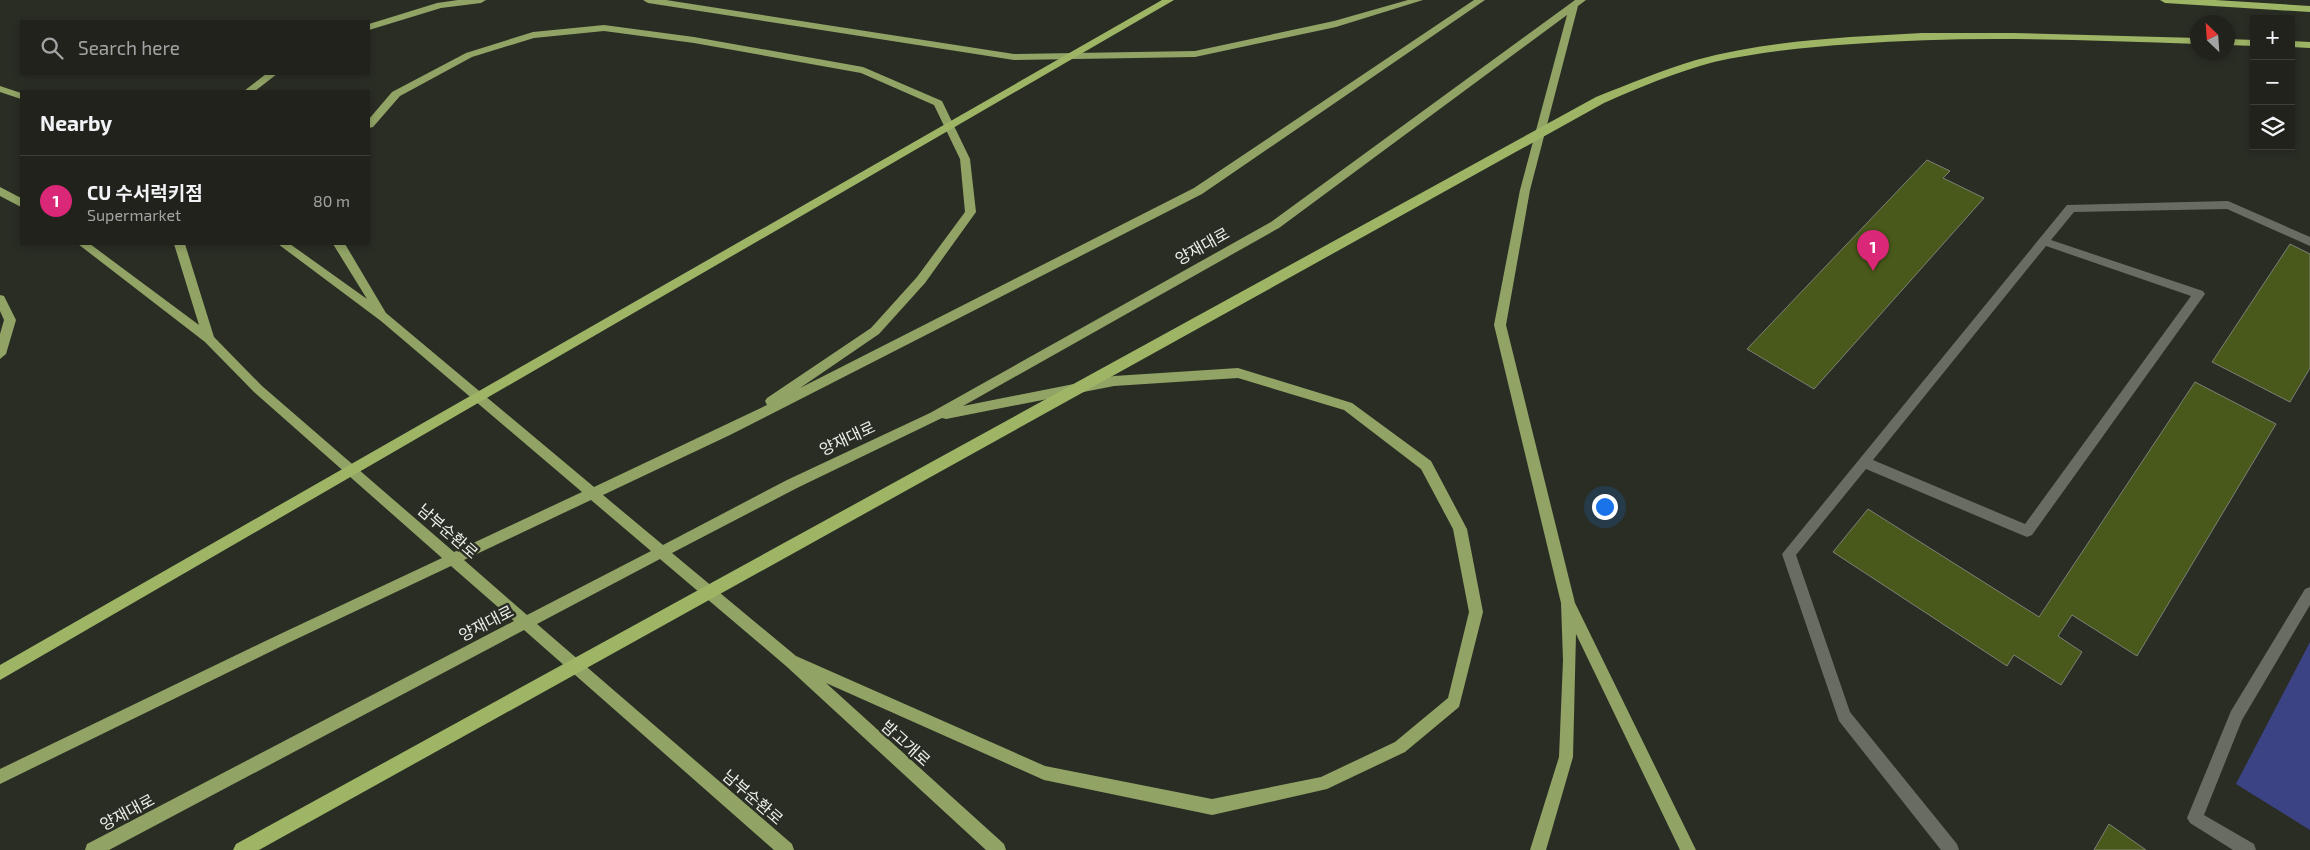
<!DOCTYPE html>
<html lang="en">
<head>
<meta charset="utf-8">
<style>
	body { margin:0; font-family:"Exo 2","Noto Sans KR",sans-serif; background:#2d2f28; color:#f1f3f6 }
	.controls { position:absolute; right:15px; top:15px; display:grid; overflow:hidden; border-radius:0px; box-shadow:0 2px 8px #0003 }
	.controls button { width:45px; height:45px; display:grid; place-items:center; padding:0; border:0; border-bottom:1px solid #3d3f3a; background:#20221b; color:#f1f3f6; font:25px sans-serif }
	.compass { position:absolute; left:2190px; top:15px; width:45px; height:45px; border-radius:50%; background:#20221b; box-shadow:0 2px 8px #0003; rotate:335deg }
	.you { position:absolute; left:1604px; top:506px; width:18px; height:18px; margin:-12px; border:4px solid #fff; border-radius:50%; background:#1a73e8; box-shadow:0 0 0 8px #1a73e833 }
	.badge { display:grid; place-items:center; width:32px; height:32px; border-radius:50%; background:#db2777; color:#fff; font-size:16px; font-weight:700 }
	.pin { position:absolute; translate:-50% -41px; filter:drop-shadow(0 1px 2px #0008) }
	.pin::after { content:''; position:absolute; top:26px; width:18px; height:15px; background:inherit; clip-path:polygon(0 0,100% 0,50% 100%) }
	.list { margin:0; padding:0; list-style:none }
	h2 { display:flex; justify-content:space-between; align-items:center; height:65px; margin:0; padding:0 20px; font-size:21px }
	h2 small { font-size:16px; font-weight:400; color:#a2a4a3 }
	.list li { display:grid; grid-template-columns:32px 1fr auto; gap:15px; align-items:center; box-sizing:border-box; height:90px; padding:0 20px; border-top:1px solid #3d3f3a }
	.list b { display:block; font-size:19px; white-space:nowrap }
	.list p { margin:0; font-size:16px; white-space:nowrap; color:#a2a4a3 }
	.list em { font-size:16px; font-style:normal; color:#a2a4a3 }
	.icon { flex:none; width:28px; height:28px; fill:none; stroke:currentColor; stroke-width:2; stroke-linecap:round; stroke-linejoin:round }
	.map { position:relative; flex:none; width:2310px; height:850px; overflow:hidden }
	.search { position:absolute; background:#20221b; box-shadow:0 2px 8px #0003; left:20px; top:20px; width:350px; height:55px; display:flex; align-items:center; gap:12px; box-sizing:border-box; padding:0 18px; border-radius:0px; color:#a2a4a3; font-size:19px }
	.panel { position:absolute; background:#20221b; box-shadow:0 2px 8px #0003; left:20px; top:90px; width:350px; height:155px; border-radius:0px }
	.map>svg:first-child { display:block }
</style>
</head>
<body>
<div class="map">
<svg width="2310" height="850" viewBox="0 0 2310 850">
	<rect width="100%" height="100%" fill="#2a2d24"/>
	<path fill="#3c4384" d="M2310,642V830L2236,784Z"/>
	<path fill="#49591b" stroke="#7c8075" d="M1927,160L1950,171L1943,178L1984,198L1814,389L1747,349Z
		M2290,244L2310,254V368L2290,402L2212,362Z
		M2195,382L2276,424L2137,656L2072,615L2058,636L2082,652L2061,685L2014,655L2007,666L1833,552L1868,509L2039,617Z
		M2109,824L2146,850H2094Z"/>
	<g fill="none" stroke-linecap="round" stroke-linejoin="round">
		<path fill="#696c62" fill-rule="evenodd" d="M2228,201L2310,237V246L2227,209L2074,212L2051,240L2203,291L2205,294L2032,535L2027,537L2022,535L1866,469L1796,555L1850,712L1957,844L1959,850H1941L1839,721L1782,554L2067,205ZM2046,246L2191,296L2025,524L1873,460Z
			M2310,587V605L2242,720L2204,815L2254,844L2256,850H2233L2190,823L2187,818L2231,711L2305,589Z"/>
		<path fill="#91a365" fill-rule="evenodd" d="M458,0H486L481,3L441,8L369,30V24L437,3Z
			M643,0H666L1014,54L1195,51L1334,21L1408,0H1423L1336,27L1195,57L1014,60L648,3Z
			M1474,0H1485L1202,194L730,435L603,495L663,545L787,480L930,413L1271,222L1571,3L1575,0H1586L1578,6L1530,190L1506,325L1575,603L1696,850H1680L1576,634L1573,757L1546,850H1530L1559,757L1563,660L1561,603L1494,325L1520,190L1567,15L1279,228L963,406L1114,376L1238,368L1352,403L1431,461L1467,529L1483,612L1459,707L1405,752L1327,789L1212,815L1044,780L826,683L1004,844L1006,850H986L786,666L660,559L537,624L792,844L794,850H774L524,630L109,850H85L87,844L514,621L451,566L288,643L0,784V769L278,635L442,558L254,392L205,342L78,244H90L199,325L174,244H185L214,337L262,386L454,552L582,492L381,321L278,244H290L367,299L333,244H345L386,313L594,487L767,405L765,401L767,398L871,328L917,277L965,212L960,159L934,105L861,73L694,43L604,31L534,38L472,57L400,96L373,127L369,128V119L392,92L466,53L533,32L604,25L694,37L863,67L942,101L970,159L976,212L925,283L879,334L800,388L1194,188ZM1238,378L1344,410L1421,469L1453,529L1469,612L1448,698L1395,742L1321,777L1212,799L1045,766L796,656L672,553L797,488L942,418L946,419L1114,386ZM591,500L651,551L527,615L464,560Z
			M266,74H277L255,91H244Z
			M0,86L21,93V99L0,92Z
			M0,187L21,198V207L0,196Z
			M0,295L4,296L16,320L6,354L0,359V334L4,320L0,311Z"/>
		<path fill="#9eb566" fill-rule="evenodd" d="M1162,0H1174L0,680V665Z
			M2160,0H2215L2310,6V12L2165,3Z
			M1922,33H2014L2198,38V44C2083,40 1968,35 1853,44C1807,47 1759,52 1714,62C1676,72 1640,87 1604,103L259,850H233L236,844L1596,97C1629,84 1662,70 1696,60C1769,40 1847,37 1922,33Z
			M2228,39L2254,40V46L2228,45Z
			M2291,41L2310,42V48L2291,47Z"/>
	</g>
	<g text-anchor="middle" stroke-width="5" stroke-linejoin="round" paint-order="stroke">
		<g font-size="16" fill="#edefe9" stroke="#2a2d24">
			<text transform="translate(1202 246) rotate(-29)" y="6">양재대로</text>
			<text transform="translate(847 438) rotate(-25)" y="6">양재대로</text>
			<text transform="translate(448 531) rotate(41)" y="6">남부순환로</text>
			<text transform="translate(486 623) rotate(-27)" y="6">양재대로</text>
			<text transform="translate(906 743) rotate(42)" y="6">밤고개로</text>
			<text transform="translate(753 797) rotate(41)" y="6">남부순환로</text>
			<text transform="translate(127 812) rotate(-28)" y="6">양재대로</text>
		</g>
	</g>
</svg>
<div class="controls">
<button>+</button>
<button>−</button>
<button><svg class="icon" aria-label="layers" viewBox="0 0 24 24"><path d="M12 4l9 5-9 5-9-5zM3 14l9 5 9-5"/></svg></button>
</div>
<svg class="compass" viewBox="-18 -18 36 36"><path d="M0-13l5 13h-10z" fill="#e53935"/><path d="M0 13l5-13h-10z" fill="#a2a4a3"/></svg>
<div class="you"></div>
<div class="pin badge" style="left:1873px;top:271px">1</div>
<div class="search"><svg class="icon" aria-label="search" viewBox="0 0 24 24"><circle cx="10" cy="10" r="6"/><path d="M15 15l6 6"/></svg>Search here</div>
<section class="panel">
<h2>Nearby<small></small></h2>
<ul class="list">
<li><span class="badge">1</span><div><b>CU 수서럭키점</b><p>Supermarket</p></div><em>80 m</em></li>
</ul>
</section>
</div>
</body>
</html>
